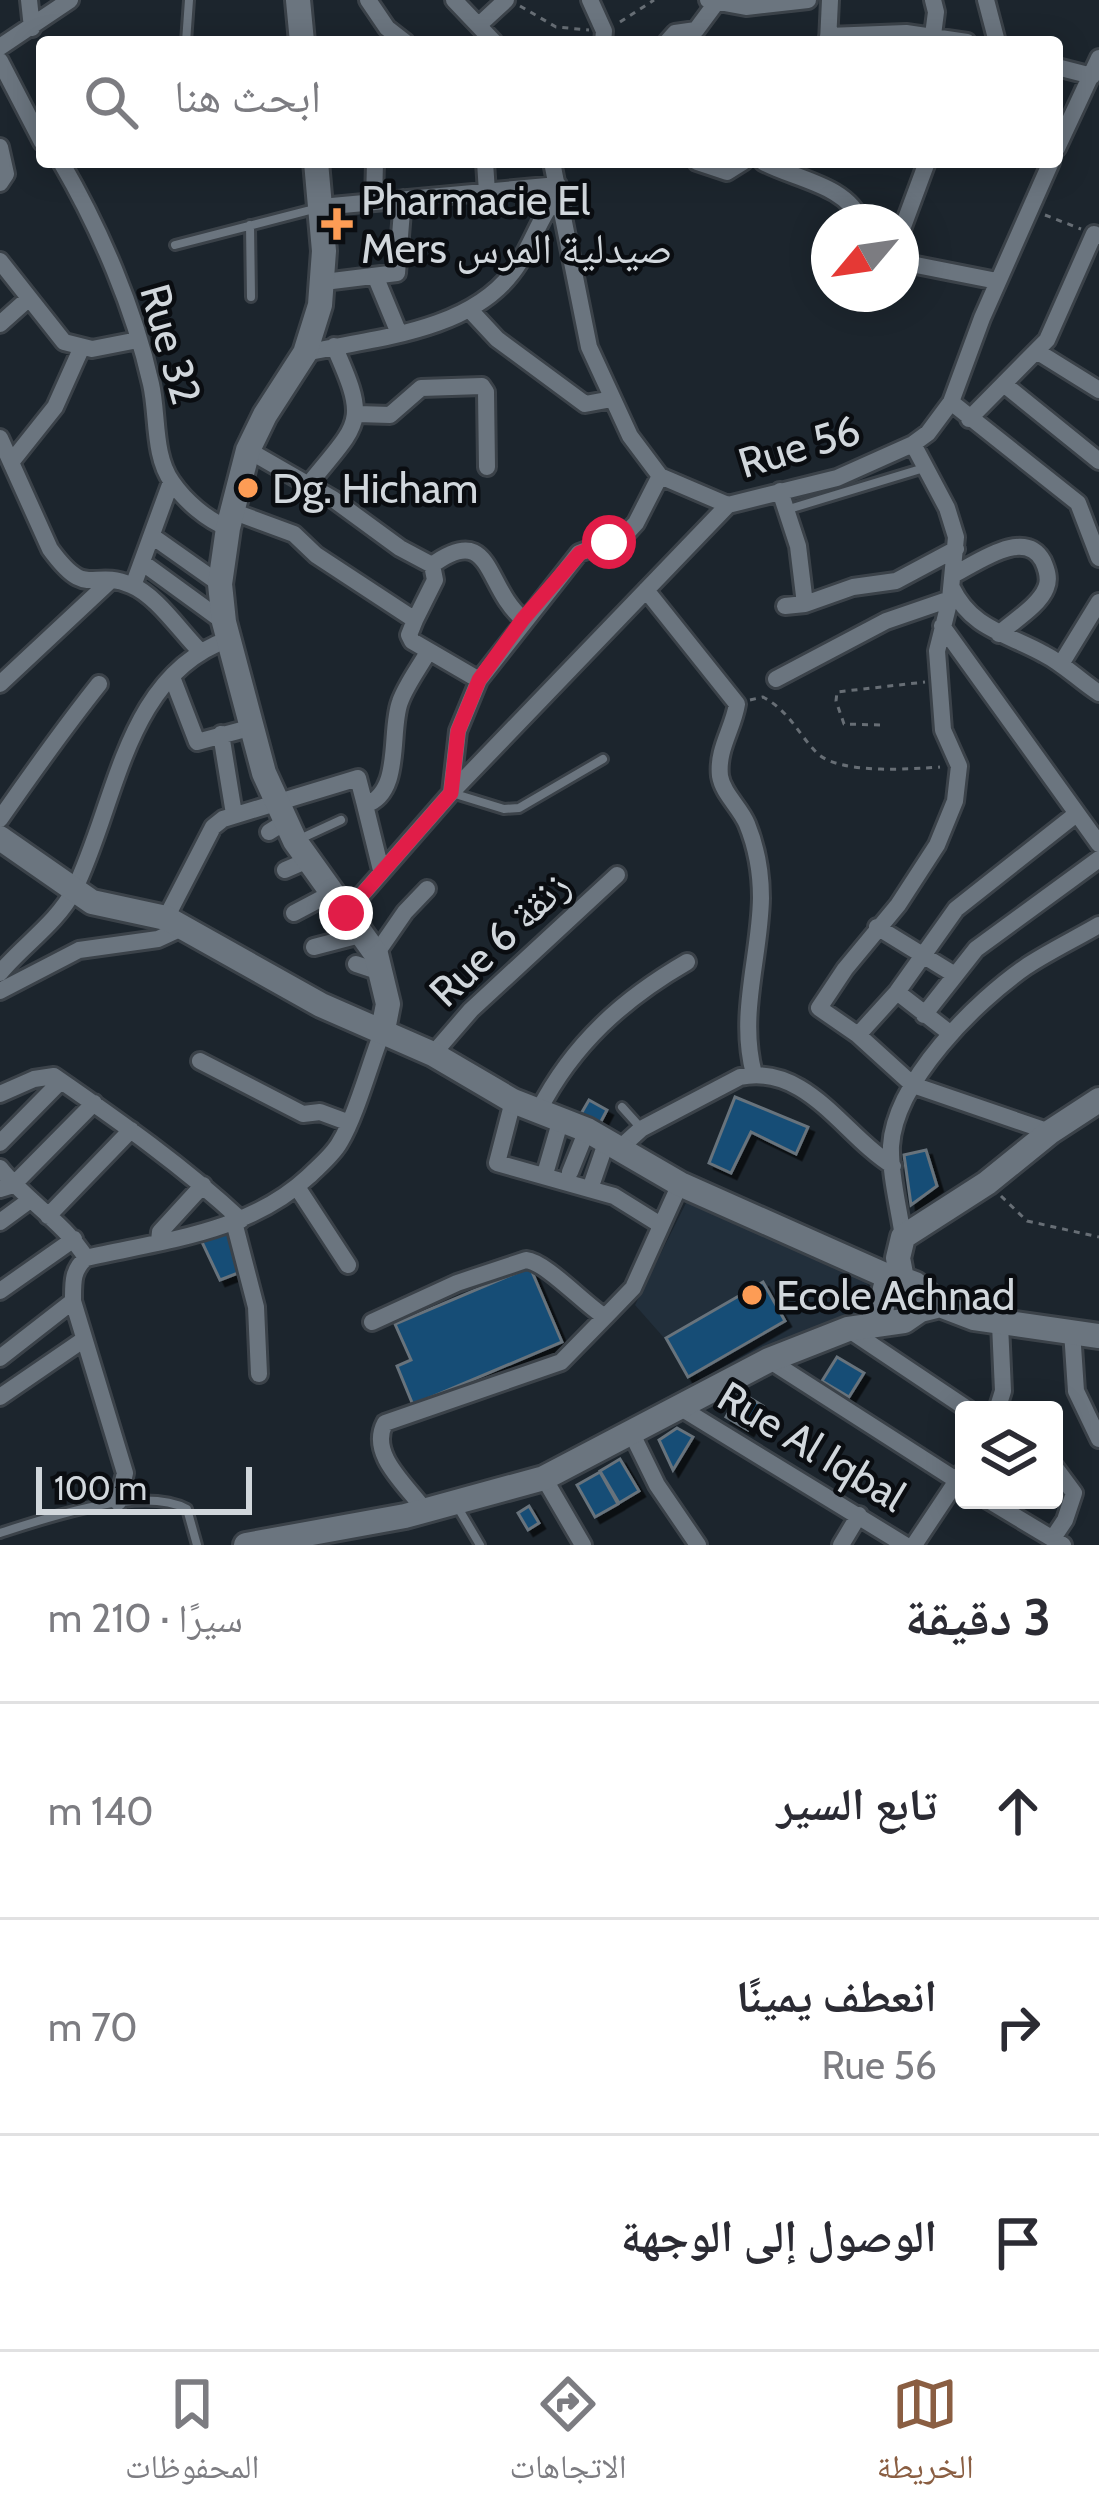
<!DOCTYPE html>
<html lang="ar">
<head>
<meta charset="utf-8">
<style>
	body { margin:0; font-family:Cabin,"Noto Naskh Arabic",sans-serif; background:#f2f2f3; color:#2b2b33; direction:rtl }
	.controls { position:absolute; right:36px; bottom:36px; display:grid; overflow:hidden; border-radius:12px; box-shadow:0 6px 30px #0003 }
	.controls button { width:108px; height:108px; display:grid; place-items:center; padding:0; border:0; border-bottom:3px solid #e1e1e2; background:#fff; color:#2b2b33; font:60px sans-serif }
	.compass { position:absolute; left:811px; top:204px; width:108px; height:108px; border-radius:50%; background:#fff; box-shadow:0 6px 30px #0003; rotate:241deg }
	.scale { position:absolute; left:36px; bottom:30px; width:216px; box-sizing:border-box; padding-left:12px; border:6px solid #d1d7dc; border-top:0; font-size:33px; line-height:42px; white-space:nowrap; color:#d1d7dc; -webkit-text-stroke:9px #0a0d11; paint-order:stroke }
	.stop { position:absolute; width:36px; height:36px; margin:-27px; border:9px solid #e11d48; border-radius:50%; background:#fff }
	.stop.end { background:#e11d48; border-color:#fff; box-shadow:0 3px 12px #0008 }
	.list { margin:0; padding:0; list-style:none }
	h2 { display:flex; justify-content:space-between; align-items:center; height:156px; margin:0; padding:0 48px; font-size:51px }
	h2 small { font-size:39px; font-weight:400; color:#7c7c81 }
	.list li { display:grid; grid-template-columns:78px 1fr auto; gap:36px; align-items:center; box-sizing:border-box; height:216px; padding:0 48px; border-top:3px solid #e1e1e2 }
	.list b { display:block; font-size:45px; white-space:nowrap }
	.list p { margin:0; font-size:39px; white-space:nowrap; color:#7c7c81 }
	.list em { font-size:39px; font-style:normal; color:#7c7c81 }
	.icon { flex:none; width:66px; height:66px; fill:none; stroke:currentColor; stroke-width:2; stroke-linecap:round; stroke-linejoin:round }
	.map { position:relative; flex:none; width:1099px; height:1545px; overflow:hidden; direction:ltr }
	.search { position:absolute; background:#fff; box-shadow:0 6px 30px #0003; left:36px; right:36px; top:36px; height:132px; display:flex; align-items:center; gap:30px; box-sizing:border-box; padding:0 42px; border-radius:12px; color:#7c7c81; font-size:45px }
	.sheet { height:804px; background:#fff }
	nav { display:flex; justify-content:space-around; align-items:center; box-sizing:border-box; height:168px; border-top:3px solid #e1e1e2; background:#fff; font-size:33px; color:#7c7c81 }
	nav a { display:grid; justify-items:center; gap:6px }
	nav .on { color:#8a5e42 }
	.map>svg:first-child { display:block }
</style>
</head>
<body>
<div class="map">
<svg width="1099" height="1545" viewBox="0 0 1099 1545">
	<defs>
		<filter id="shadow"><feDropShadow dx="5.5" dy="5.5" stdDeviation="0" flood-color="#0009"/></filter>
	</defs>
	<rect width="100%" height="100%" fill="#1c252d"/>
	<path fill="#222f3b" d="M689,1197L857,1273L868,1285L859,1313L702,1381L635,1305Z"/>
	<path fill="#184e76" stroke="#68737c" stroke-width="3" filter="url(#shadow)" d="M735,1097L808,1127L796,1154L751,1132L731,1173L709,1163Z
		M589,1100L607,1110L597,1129L578,1119Z
		M926,1150L937,1186L911,1205L904,1155Z
		M227,1229L246,1270L220,1280L200,1238Z
		M530,1267L562,1342L413,1405L397,1366L411,1360L395,1324Z
		M763,1282L785,1321L688,1377L666,1338Z
		M837,1357L864,1373L849,1397L822,1381Z
		M740,1392L763,1406L748,1430L726,1417Z
		M677,1428L693,1437L673,1470L659,1440Z
		M620,1459L639,1491L619,1503L600,1471Z
		M600,1472L618,1504L595,1517L577,1485Z
		M529,1506L539,1523L528,1530L518,1513Z"/>
	<g fill="none" stroke-linecap="round" stroke-linejoin="round">
		<defs>
			<path id="lane" d="M186,42L189,0
				M250,225L251,297
				M175,245L314,209
				M789,509L924,468
				M452,793L504,809L519,808L603,759
				M302,838L341,820
				M622,1107L640,1127
				M457,1506L480,1545
				M0,1533C46,1518 142,1485 187,1509L197,1545"/>
			<path id="street" d="M29,0L32,28
				M368,0L387,28L405,42
				M454,0L494,42
				M590,0L604,31L603,42
				M708,0L746,7L808,0
				M933,0L936,12L933,35
				M986,0L997,42
				M479,25L506,0
				M828,36L906,33L967,42
				M667,42L675,33L696,30L716,3
				M828,42L830,0
				M0,47L70,0
				M0,61L42,142
				M1057,67L1092,76
				M0,147L6,174L0,183
				M1057,148L1099,58
				M61,162C100,229 134,308 151,384C158,414 153,456 172,482C185,501 207,520 228,528
				M485,162L487,192
				M552,162L589,347L630,436L660,476L728,505
				M697,162L727,172L743,162
				M763,162C794,179 848,185 861,222
				M374,202L375,162
				M321,207L558,185
				M901,232L927,162
				M0,261L64,342L92,349L138,340
				M901,262L997,281
				M376,278L398,331
				M324,282L397,273L403,199
				M470,310L497,339L585,404L612,399
				M0,324L28,299
				M1038,352L1099,390
				M305,353C373,338 467,332 512,273C532,248 538,217 560,193
				M1005,385L1099,461
				M951,402L1078,503L1099,558
				M358,414L390,415L421,388L482,386L486,392L487,467
				M969,419L1047,340L1094,234L1099,236
				M0,438L50,549C88,601 90,568 131,585C156,595 180,631 199,650
				M913,444L947,508L956,537L950,599L937,651L943,730L959,766L955,801L937,845L898,905L845,969L819,1008L858,1035L913,1085L1050,1132
				M248,450L333,499L400,548L432,565C493,521 484,587 523,619
				M12,461L55,407L81,349
				M309,484C360,421 369,424 334,346
				M780,491L798,546L805,604
				M232,511L294,534L316,555L415,620L409,635L412,641L479,680
				M152,536L220,584
				M143,563L224,622
				M953,575C977,563 1025,527 1043,561C1047,570 1050,579 1046,588C1039,606 1013,621 999,634
				M133,586L171,482
				M952,588C972,629 1006,633 1044,654C1064,664 1080,681 1099,693
				M646,590L737,704C733,729 717,749 720,776C723,794 740,807 747,824C756,846 761,874 761,898C760,957 738,1015 754,1074
				M785,606L805,604L853,587L896,581L956,549
				M415,620L435,580L432,565
				M942,626L1099,844
				M1061,664L1099,602
				M172,677L197,742L253,727
				M776,679L886,621L950,599
				M0,684L108,583
				M221,734L234,814
				M451,793L458,731L479,680L579,553L624,536L636,523L660,476
				M0,819C32,773 64,728 99,684
				M269,832L285,822
				M285,870L308,860
				M381,870L365,805C403,793 389,731 400,702C406,685 419,668 428,652
				M294,913L330,894
				M346,913L451,793L728,505L837,478L913,444L928,433L951,402L982,318L1051,162
				M166,918L213,827L223,819L358,778L365,805
				M877,927L955,975
				M314,947L360,935
				M376,954L405,912L427,889
				M356,964L383,973
				M0,973C23,945 57,923 74,890C117,804 124,676 229,639
				M0,991L79,950L158,939L184,927
				M897,992L951,1034
				M924,1015L976,949L1099,859
				M858,1035L897,992L956,909L1075,815
				M433,1054L471,1010L617,875
				M200,1061L303,1114L320,1112L347,1122
				M0,1094L34,1079L54,1076C119,1121 183,1166 241,1220
				M513,1101L497,1163L614,1196L659,1224
				M539,1110C573,1044 623,999 687,962
				M0,1143L61,1081
				M620,1148L641,1129L740,1077C807,1063 844,1136 893,1166
				M0,1168C26,1201 64,1222 86,1258
				M570,1172L587,1130
				M545,1174L561,1119
				M297,1187L348,1265
				M0,1189L13,1185L94,1103
				M590,1189L607,1140
				M48,1216L131,1130
				M0,1222L30,1200
				M234,1222L256,1307L259,1374
				M903,1237C899,1208 890,1175 891,1146C895,1081 976,1001 1027,966C1050,951 1075,939 1099,925
				M159,1241L160,1232L203,1185
				M0,1291L74,1239
				M372,1322L457,1283L526,1260C546,1262 584,1304 605,1317L633,1288L680,1184
				M848,1329L969,1410
				M1072,1331L1076,1391L1099,1439
				M0,1358L73,1301
				M769,1360L964,1485
				M0,1397L83,1340
				M681,1408L905,1545
				M997,1410L1003,1391L1000,1324
				M632,1434L657,1485L698,1545
				M544,1478L583,1545
				M988,1500L1063,1545
				M118,1502L125,1473L73,1301C73,1283 72,1270 86,1258C164,1240 248,1233 309,1176C319,1166 333,1155 340,1142C356,1116 371,1060 383,1030
				M426,1512C408,1486 368,1455 385,1423L561,1362L605,1317
				M1053,1538L1065,1520L1074,1493L1054,1466
				M841,1545L859,1515
				M914,1545L964,1470"/>
			<path id="secondary" d="M298,0L302,42
				M316,162L324,251L320,305L305,353L265,415L248,450L228,528L220,584L224,622L264,773L295,841L376,954L388,1004L383,1030
				M0,838L92,902L166,918L321,1005L433,1054L513,1101L587,1130L680,1184L896,1280
				M902,1279L898,1258L903,1237L987,1183L1050,1132L1099,1100
				M871,1324L882,1307L885,1288L902,1279L915,1284L940,1305L974,1318L1099,1336
				M246,1545L405,1516L544,1478L769,1360L848,1329L904,1321L920,1310L940,1305"/>
		</defs>
		<use href="#lane" stroke="#3b4249" stroke-width="14"/>
		<use href="#street" stroke="#3b4249" stroke-width="22"/>
		<use href="#secondary" stroke="#3b4249" stroke-width="30"/>
		<path stroke="#676e75" stroke-width="3" stroke-dasharray="6 6" stroke-linecap="butt" d="M520,6L556,27L589,30
			M620,22L654,0
			M1045,215L1081,229
			M750,700L763,697C789,711 797,732 816,752C837,775 911,769 940,767
			M880,725L844,724L836,701L837,692L925,682
			M1001,1196L1027,1221L1099,1237"/>
		<use href="#lane" stroke="#6b757f" stroke-width="8"/>
		<use href="#street" stroke="#6b757f" stroke-width="16"/>
		<use href="#secondary" stroke="#6b757f" stroke-width="24"/>
	</g>
	<g fill="none" stroke-linecap="round" stroke-linejoin="round">
		<path stroke="#e11d48" stroke-width="15" d="M346,913L451,793L458,731L479,680L523,619L580,553L609,542"/>
	</g>
	<g fill="#fd9c55" stroke="#0a0d11" stroke-width="4.5">
		<path d="M331 206h12v12h12v12h-12v12h-12v-12h-12v-12h12z"/>
		<circle cx="248" cy="488" r="12"/>
		<circle cx="752" cy="1295" r="12"/>
	</g>
	<g text-anchor="middle" stroke-width="9" stroke-linejoin="round" paint-order="stroke">
		<g font-size="42" fill="#d1d7dc" stroke="#0a0d11" text-anchor="start">
			<text x="361" y="215">Pharmacie El<tspan x="361" dy="48">Mers صيدلية المرس</tspan></text>
			<text x="272" y="503">Dg. Hicham</text>
			<text x="776" y="1310">Ecole Achnad</text>
		</g>
		<g font-size="42" fill="#d1d7dc" stroke="#0a0d11">
			<text transform="translate(171 344) rotate(74)" y="15">Rue 32</text>
			<text transform="translate(799 446) rotate(-17)" y="15">Rue 56</text>
			<text transform="translate(499 938) rotate(-44)" y="15">Rue 6 زنقة</text>
			<text transform="translate(812 1446) rotate(31)" y="15">Rue Al Iqbal</text>
		</g>
	</g>
</svg>
<div class="controls">
<button><svg class="icon" aria-label="layers" viewBox="0 0 24 24"><path d="M12 4l9 5-9 5-9-5zM3 14l9 5 9-5"/></svg></button>
</div>
<svg class="compass" viewBox="-18 -18 36 36"><path d="M0-13l5 13h-10z" fill="#e53935"/><path d="M0 13l5-13h-10z" fill="#7c7c81"/></svg>
<div class="scale">100 m</div>
<div class="stop" style="left:609px;top:542px"></div>
<div class="stop end" style="left:346px;top:913px"></div>
<div class="search"><svg class="icon" aria-label="search" viewBox="0 0 24 24"><circle cx="10" cy="10" r="6"/><path d="M15 15l6 6"/></svg>ابحث هنا</div>
</div>
<section class="sheet">
<h2>3 دقيقة<small>سيرًا · 210 m</small></h2>
<ul class="list">
<li><svg class="icon" aria-label="ahead" viewBox="0 0 24 24"><path d="M12 20V5M6 11l6-6 6 6"/></svg><div><b>تابع السير</b></div><em>140 m</em></li>
<li><svg class="icon" aria-label="right" viewBox="0 0 24 24"><path d="M7 20v-9h11M14 6l5 5-5 5"/></svg><div><b>انعطف يمينًا</b><p>Rue 56</p></div><em>70 m</em></li>
<li><svg class="icon" aria-label="arrive" viewBox="0 0 24 24"><path d="M6 21V4h12l-3 4 3 4H6"/></svg><div><b>الوصول إلى الوجهة</b></div></li>
</ul>
</section>
<nav>
<a class="on"><svg class="icon" aria-label="map" viewBox="0 0 24 24"><path d="M3 6l6-2 6 2 6-2v14l-6 2-6-2-6 2zM9 4v14M15 6v14"/></svg>الخريطة</a>
<a><svg class="icon" aria-label="directions" viewBox="0 0 24 24"><path d="M12 3l9 9-9 9-9-9zM9 14v-3h6M13 9l2 2-2 2"/></svg>الاتجاهات</a>
<a><svg class="icon" aria-label="saved" viewBox="0 0 24 24"><path d="M7 4h10v16l-5-4-5 4z"/></svg>المحفوظات</a>
</nav>
</body>
</html>
